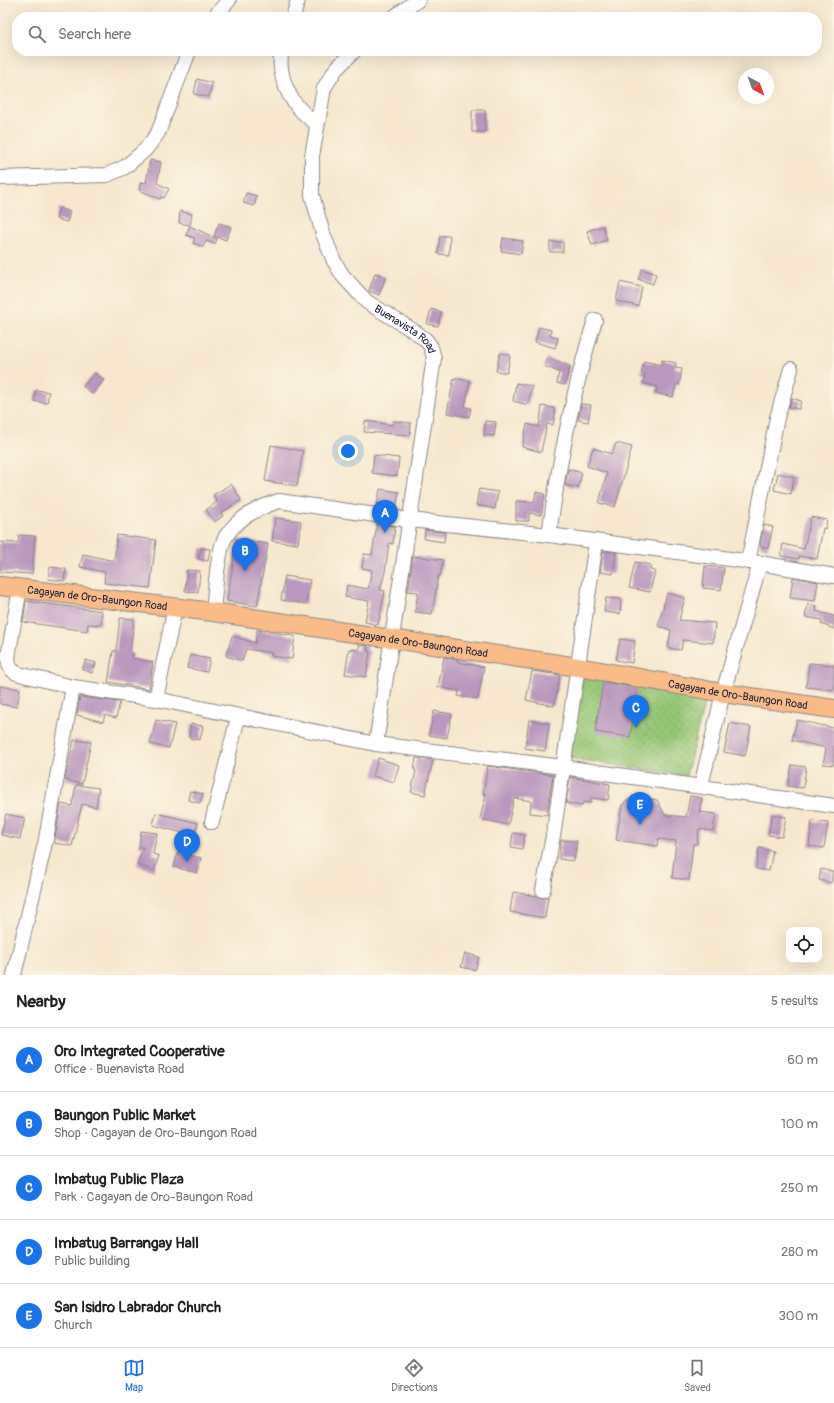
<!DOCTYPE html>
<html lang="en">
<head>
<meta charset="utf-8">
<style>
	body { margin:0; font-family:Pangolin,sans-serif; background:#f2f2f2; color:#222 }
	.controls { position:absolute; right:12px; bottom:12px; display:grid; overflow:hidden; border-radius:8px; box-shadow:0 4px 16px #0002 }
	.controls button { width:36px; height:36px; display:grid; place-items:center; padding:0; border:0; border-bottom:1px solid #e0e0e0; background:#fff; color:#222; font:20px sans-serif }
	.compass { position:absolute; left:738px; top:68px; width:36px; height:36px; border-radius:50%; background:#fff; box-shadow:0 4px 16px #0002; rotate:139deg }
	.you { position:absolute; left:348px; top:451px; width:14px; height:14px; margin:-10px; border:3px solid #fff; border-radius:50%; background:#1a73e8; box-shadow:0 0 0 6px #1a73e833 }
	.badge { display:grid; place-items:center; width:26px; height:26px; border-radius:50%; background:#1a73e8; color:#fff; font-size:13px; font-weight:700 }
	.pin { position:absolute; translate:-50% -33px; filter:drop-shadow(0 1px 2px #0008) }
	.pin::after { content:''; position:absolute; top:21px; width:14px; height:12px; background:inherit; clip-path:polygon(0 0,100% 0,50% 100%) }
	.list { margin:0; padding:0; list-style:none }
	h2 { display:flex; justify-content:space-between; align-items:center; height:52px; margin:0; padding:0 16px; font-size:17px }
	h2 small { font-size:13px; font-weight:400; color:#767676 }
	.list li { display:grid; grid-template-columns:26px 1fr auto; gap:12px; align-items:center; box-sizing:border-box; height:64px; padding:0 16px; border-top:1px solid #e0e0e0 }
	.list b { display:block; font-size:15px; white-space:nowrap }
	.list p { margin:0; font-size:13px; white-space:nowrap; color:#767676 }
	.list em { font-size:13px; font-style:normal; color:#767676 }
	.icon { flex:none; width:22px; height:22px; fill:none; stroke:currentColor; stroke-width:2; stroke-linecap:round; stroke-linejoin:round }
	.map { position:relative; flex:none; width:834px; height:975px; overflow:hidden }
	.search { position:absolute; background:#fff; box-shadow:0 4px 16px #0002; left:12px; right:12px; top:12px; height:44px; display:flex; align-items:center; gap:10px; box-sizing:border-box; padding:0 14px; border-radius:16px; color:#767676; font-size:15px }
	.sheet { height:372px; background:#fff }
	nav { display:flex; justify-content:space-around; align-items:center; box-sizing:border-box; height:56px; border-top:1px solid #e0e0e0; background:#fff; font-size:11px; color:#767676 }
	nav a { display:grid; justify-items:center; gap:2px }
	nav .on { color:#1a73e8 }
	.map>svg:first-child { display:block }
</style>
</head>
<body>
<div class="map">
<svg width="834" height="975" viewBox="0 0 834 975">
	<defs>
		<pattern id="park-dots" width="8" height="8" patternUnits="userSpaceOnUse"><rect width="8" height="8" fill="#95c675"/><path d="M2 2h.1M6 6h.1" fill="none" stroke="#80aa66" stroke-width="1.8" stroke-linecap="round"/></pattern>
	</defs>
	<rect width="100%" height="100%" fill="#fcf5e5"/>
	<filter id="ink" filterUnits="userSpaceOnUse"><feTurbulence type="fractalNoise" baseFrequency=".025" numOctaves="2"/><feDisplacementMap in="SourceGraphic" scale="8" xChannelSelector="R" yChannelSelector="G"/><feConvolveMatrix kernelMatrix="1 2 1 2 8 2 1 2 1" color-interpolation-filters="sRGB"/></filter>
	<filter id="wash" filterUnits="userSpaceOnUse"><feTurbulence type="fractalNoise" baseFrequency=".012" numOctaves="4" result="noise"/><feDisplacementMap in="SourceGraphic" scale="16" xChannelSelector="R" yChannelSelector="G"/><feGaussianBlur stdDeviation="0.9" result="paint"/><feColorMatrix in="noise" values="0 0 0 0 0 0 0 0 0 0 0 0 0 0 0 0 0 1.4 0 .05"/><feComposite in="paint" operator="in"/></filter>
	<g filter="url(#wash)">
		<rect width="100%" height="100%" fill="#f6e8cf"/>
		<path fill="url(#park-dots)" stroke="#5c7458" d="M583,675L706,697L686,776L569,758Z"/>
		<g id="blocks">
			<path fill="#b997be" d="M197,79L212,83L209,97L194,94Z
				M472,110H485V132H472Z
				M150,160L161,162L157,183L169,189L164,198L161,197L160,199L139,190L141,182L146,183Z
				M246,193L257,196L254,206L243,203Z
				M59,208L70,212L67,222L56,219Z
				M180,211L192,214L190,225L179,223Z
				M219,223L231,227L226,240L214,236Z
				M190,226L217,239L215,244L206,241L203,247L193,243L195,238L186,235Z
				M603,226L607,240L592,245L587,231Z
				M440,236H450L449,255L438,254Z
				M503,238L523,241L521,254L501,251Z
				M550,242H563V252H550Z
				M642,269L656,274L653,284L638,279Z
				M375,273L386,277L379,295L369,291Z
				M620,282L642,287L638,306L616,301Z
				M431,309L441,312L438,326L427,324Z
				M539,327L551,330L550,335L558,338L555,348L535,342Z
				M500,353L510,355L507,373L496,371Z
				M547,358L570,366L565,385L557,383L559,372L544,366Z
				M662,360L676,363L675,368L682,369L679,385L676,384L673,397L656,393L657,387L643,383L645,374L641,373L644,361L661,365Z
				M95,373L104,380L92,394L83,386Z
				M454,378L470,381L465,407L471,408L469,417L447,413Z
				M516,383L532,386L528,405L513,401Z
				M36,390L49,392L47,403L34,401Z
				M792,398L801,401L799,409L789,407Z
				M581,404L591,405L588,422L578,420Z
				M542,406L554,408L555,415L553,425L547,424L541,452L522,447L527,424L539,427Z
				M365,421L392,425L393,421L411,423L410,435L364,432Z
				M485,421L496,422L494,436L484,435Z
				M616,443L632,447L615,507L599,503L607,473L587,466L593,448L612,454Z
				M271,445L303,451L297,486L265,481Z
				M374,455L399,458L397,476L372,473Z
				M568,469L582,473L578,488L565,485Z
				M778,473L794,477L791,494L774,490Z
				M231,484L241,500L221,513L223,516L215,522L206,510L217,502L213,495Z
				M380,489L399,492L396,508L377,505Z
				M479,489L498,492L495,509L476,505Z
				M536,492L545,494L541,515L529,513V521H516V501L534,502Z
				M811,517L827,520L825,529L823,528L817,559L799,556V559L781,556L783,544L804,549Z
				M275,518L301,521L298,544L272,541Z
				M377,524L395,526L393,544L389,543L385,572L380,590L385,591L378,625L365,622L369,601L345,597L347,585L368,589L372,570L362,568L364,554L372,555Z
				M764,525L773,527L768,548L760,546Z
				M425,530L445,532L444,542L424,539Z
				M19,535L35,536L32,574L0,572V542L18,543Z
				M117,535L156,540L150,588L104,583L105,572L80,567L83,554L114,561Z
				M237,539L268,544L257,606L227,601Z
				M201,548L210,549L208,561L198,559Z
				M603,551L616,552L613,574L600,572Z
				M413,556L443,560L440,576H438L432,614L415,612L418,592L408,591Z
				M635,562L651,565L650,570L655,571L650,592L629,588Z
				M705,566L724,568L721,590L703,588Z
				M50,567L66,569L64,581L48,579Z
				M187,570L200,571L198,592L185,591Z
				M285,576L310,580L306,604L281,600Z
				M793,577L818,582L815,601L790,598Z
				M667,593L685,598L679,620L715,623L713,643L683,640L681,650L668,648L671,630L658,626Z
				M606,598L621,599L620,614L604,612Z
				M26,601L102,611L101,625L88,624L87,631L23,622Z
				M808,604L817,606L816,611L834,616V629L821,624L822,620L805,617Z
				M120,618L134,619L130,653L133,654L132,658L153,662L149,689L108,682L113,651H116Z
				M257,630L295,636L292,659L271,656L272,653L246,649L242,661L226,656L232,636L255,643Z
				M620,639L635,641L632,663L616,660Z
				M359,645L368,646L367,651H370L366,677L345,674L349,649L359,650Z
				M190,655L210,659L207,672L187,668Z
				M444,657L458,660V662L484,667L478,699L458,696L459,691L438,687Z
				M86,660L96,663L92,673L82,669Z
				M809,663L834,665V690L806,687Z
				M532,671L560,675L554,706L526,700Z
				M603,682L638,688L630,737L595,732Z
				M0,686L20,689L17,707L0,704Z
				M80,697L120,702L116,718L105,715L103,722L77,715Z
				M434,711L452,714L447,738L429,735Z
				M156,720L175,724L169,748L150,744Z
				M529,720L549,723L545,751L525,748Z
				M797,720L834,728V765L823,764L826,748L792,740Z
				M730,723L751,727L745,756L724,752Z
				M191,724L203,726L200,740L189,738Z
				M74,740L91,742L82,784L65,780Z
				M378,758L399,765L394,782L373,776Z
				M416,758L433,760L425,795L411,792L416,771L414,770Z
				M792,765L806,767L803,788L788,786Z
				M488,766L553,775L547,815L530,813L531,801L514,798L508,825L480,819L486,794H483Z
				M570,777L610,784L608,800L591,798V803L583,802L582,806L566,803Z
				M76,785L99,788L96,807L82,804L72,846L54,843L61,804L72,806Z
				M190,791L203,794L200,803L188,800Z
				M633,796L657,800L665,815L686,817L690,796L702,798L699,812L716,814L713,831L699,829L697,844H693L689,880L672,878L676,841L658,839L657,846L616,840L622,805Z
				M156,813L198,823L194,836L153,825Z
				M6,814L25,818L20,839L1,835Z
				M772,815L786,817L782,837L768,835Z
				M812,821L828,823L824,848L809,846Z
				M141,831L157,833L153,854L159,856L154,871L137,865L143,847H139Z
				M513,833L525,835L522,849L511,847Z
				M561,840L577,841L574,861L559,859Z
				M759,848L773,851L769,871L756,869Z
				M178,852L201,858L197,873L174,867Z
				M821,869L833,872L831,883L819,880Z
				M513,892L537,896L542,898L548,897L545,918L510,912Z
				M465,953L479,957L475,970L461,967Z"/>
		</g>
	</g>
	<g filter="url(#ink)">
		<use href="#blocks" fill-opacity="0" stroke="#8c8585" stroke-width="1"/>
		<g fill="none" stroke-linecap="round" stroke-linejoin="round">
			<defs>
				<g id="minor">
					<path d="M214,17L229,0"/>
					<path d="M293,17L298,0"/>
					<path d="M394,17L418,0"/>
					<path d="M282,51C277,68 286,94 298,107C303,113 310,119 317,124"/>
					<path id="s1" d="M354,51L336,69L324,88L312,156V195L323,234L334,261L343,276L367,302L417,333L426,340L431,347L434,358L376,744"/>
					<path d="M0,178L107,175L125,167L145,150L158,133L189,51"/>
					<path d="M549,535C559,462 573,390 595,320"/>
					<path d="M748,562L777,418L791,369"/>
					<path d="M20,588L8,657C9,666 10,671 19,674L73,687L156,699L376,744L563,767L834,806"/>
					<path d="M213,612C215,593 217,551 226,536C238,517 260,507 279,501L410,520L549,535L760,563L834,576"/>
					<path d="M156,699L175,607"/>
					<path d="M701,786L723,693L760,563"/>
					<path d="M212,822L238,717"/>
					<path d="M543,890L554,830L596,542"/>
					<path d="M14,975L46,839L73,687"/>
				</g>
				<g id="major">
					<path id="s2" d="M0,586L213,612L578,667L723,693L834,709"/>
				</g>
			</defs>
			<use href="#minor" stroke="#8c8585" stroke-width="16"/>
			<use href="#major" stroke="#8c8585" stroke-width="20"/>
			<use href="#minor" stroke="#fff" stroke-width="14"/>
			<use href="#major" stroke="#f9bc89" stroke-width="18"/>
		</g>
	</g>
	<g text-anchor="middle" stroke-width="3" stroke-linejoin="round" paint-order="stroke">
		<g font-size="11" fill="#22223b" stroke="#fcf5e5">
			<text dy="4" stroke="none"><textPath href="#s1" startOffset="326">Buenavista Road</textPath></text>
			<text dy="4" stroke="none"><textPath href="#s2" startOffset="98">Cagayan de Oro-Baungon Road</textPath></text>
			<text dy="4" stroke="none"><textPath href="#s2" startOffset="422">Cagayan de Oro-Baungon Road</textPath></text>
			<text dy="4" stroke="none"><textPath href="#s2" startOffset="746">Cagayan de Oro-Baungon Road</textPath></text>
		</g>
	</g>
</svg>
<div class="controls">
<button><svg class="icon" aria-label="locate" viewBox="0 0 24 24"><circle cx="12" cy="12" r="6"/><path d="M12 2v4M12 18v4M2 12h4M18 12h4"/></svg></button>
</div>
<svg class="compass" viewBox="-18 -18 36 36"><path d="M0-13l5 13h-10z" fill="#e53935"/><path d="M0 13l5-13h-10z" fill="#767676"/></svg>
<div class="you"></div>
<div class="pin badge" style="left:385px;top:533px">A</div>
<div class="pin badge" style="left:245px;top:571px">B</div>
<div class="pin badge" style="left:636px;top:728px">C</div>
<div class="pin badge" style="left:187px;top:862px">D</div>
<div class="pin badge" style="left:640px;top:825px">E</div>
<div class="search"><svg class="icon" aria-label="search" viewBox="0 0 24 24"><circle cx="10" cy="10" r="6"/><path d="M15 15l6 6"/></svg>Search here</div>
</div>
<section class="sheet">
<h2>Nearby<small>5 results</small></h2>
<ul class="list">
<li><span class="badge">A</span><div><b>Oro Integrated Cooperative</b><p>Office · Buenavista Road</p></div><em>60 m</em></li>
<li><span class="badge">B</span><div><b>Baungon Public Market</b><p>Shop · Cagayan de Oro-Baungon Road</p></div><em>100 m</em></li>
<li><span class="badge">C</span><div><b>Imbatug Public Plaza</b><p>Park · Cagayan de Oro-Baungon Road</p></div><em>250 m</em></li>
<li><span class="badge">D</span><div><b>Imbatug Barrangay Hall</b><p>Public building</p></div><em>280 m</em></li>
<li><span class="badge">E</span><div><b>San Isidro Labrador Church</b><p>Church</p></div><em>300 m</em></li>
</ul>
</section>
<nav>
<a class="on"><svg class="icon" aria-label="map" viewBox="0 0 24 24"><path d="M3 6l6-2 6 2 6-2v14l-6 2-6-2-6 2zM9 4v14M15 6v14"/></svg>Map</a>
<a><svg class="icon" aria-label="directions" viewBox="0 0 24 24"><path d="M12 3l9 9-9 9-9-9zM9 14v-3h6M13 9l2 2-2 2"/></svg>Directions</a>
<a><svg class="icon" aria-label="saved" viewBox="0 0 24 24"><path d="M7 4h10v16l-5-4-5 4z"/></svg>Saved</a>
</nav>
</body>
</html>
